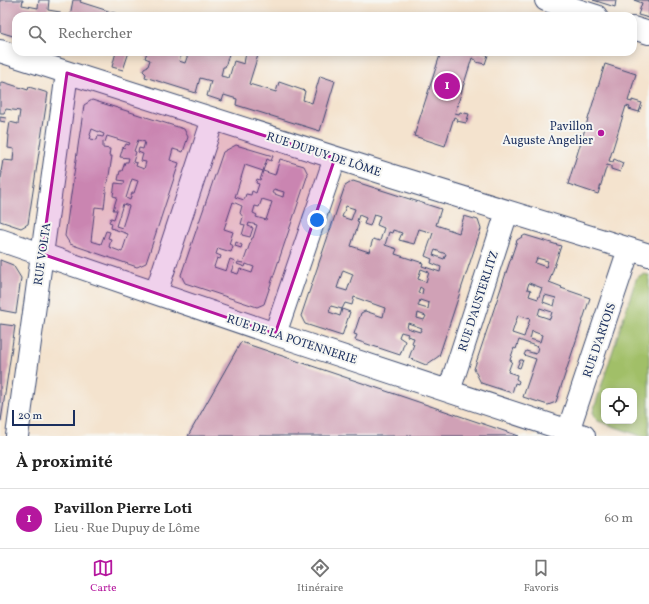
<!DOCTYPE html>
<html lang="fr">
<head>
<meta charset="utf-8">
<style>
	body { margin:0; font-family:Vollkorn,serif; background:#f2f2f2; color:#222 }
	.controls { position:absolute; right:12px; bottom:12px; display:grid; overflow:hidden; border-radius:8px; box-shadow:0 2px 10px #0003 }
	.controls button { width:36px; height:36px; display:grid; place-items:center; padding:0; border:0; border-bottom:1px solid #e0e0e0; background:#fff; color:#222; font:20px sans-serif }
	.scale { position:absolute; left:12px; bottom:10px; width:63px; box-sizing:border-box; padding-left:4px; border:2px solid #1b2f5e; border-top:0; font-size:11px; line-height:14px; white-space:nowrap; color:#1b2f5e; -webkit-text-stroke:3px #f6f6f2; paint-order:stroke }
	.you { position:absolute; left:317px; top:220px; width:14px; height:14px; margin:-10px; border:3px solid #fff; border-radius:50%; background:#1a73e8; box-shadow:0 0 0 6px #1a73e833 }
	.badge { display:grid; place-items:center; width:26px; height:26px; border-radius:50%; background:#b5179e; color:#fff; font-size:13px; font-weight:700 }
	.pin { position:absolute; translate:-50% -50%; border:2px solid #fff; box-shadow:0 1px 4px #0006 }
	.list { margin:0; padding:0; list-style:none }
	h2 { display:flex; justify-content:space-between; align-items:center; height:52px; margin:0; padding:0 16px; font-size:17px }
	h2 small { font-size:13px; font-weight:400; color:#767676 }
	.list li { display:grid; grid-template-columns:26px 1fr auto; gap:12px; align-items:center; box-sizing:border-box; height:60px; padding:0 16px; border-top:1px solid #e0e0e0 }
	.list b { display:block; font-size:15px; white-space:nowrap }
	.list p { margin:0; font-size:13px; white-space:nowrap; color:#767676 }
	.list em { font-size:13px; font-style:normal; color:#767676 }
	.icon { flex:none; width:22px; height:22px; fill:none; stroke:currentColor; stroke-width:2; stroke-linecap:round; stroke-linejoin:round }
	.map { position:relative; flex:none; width:649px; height:436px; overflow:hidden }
	.search { position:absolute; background:#fff; box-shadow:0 2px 10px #0003; left:12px; right:12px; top:12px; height:44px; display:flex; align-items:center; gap:10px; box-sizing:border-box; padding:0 14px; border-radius:12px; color:#767676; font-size:15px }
	.sheet { height:112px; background:#fff }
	nav { display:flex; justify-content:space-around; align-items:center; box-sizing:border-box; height:56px; border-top:1px solid #e0e0e0; background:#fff; font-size:11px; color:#767676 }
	nav a { display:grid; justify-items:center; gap:2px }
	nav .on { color:#b5179e }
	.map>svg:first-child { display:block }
</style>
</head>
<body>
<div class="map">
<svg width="649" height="436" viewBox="0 0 649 436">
	<rect width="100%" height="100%" fill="#f6f6f2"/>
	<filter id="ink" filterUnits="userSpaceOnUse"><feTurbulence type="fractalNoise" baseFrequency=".025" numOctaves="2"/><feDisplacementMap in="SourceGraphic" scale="8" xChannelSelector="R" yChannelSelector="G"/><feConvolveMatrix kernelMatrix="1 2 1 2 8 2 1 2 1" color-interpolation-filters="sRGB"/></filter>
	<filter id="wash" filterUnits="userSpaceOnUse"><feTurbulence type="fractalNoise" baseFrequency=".012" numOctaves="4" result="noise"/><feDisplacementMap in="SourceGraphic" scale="16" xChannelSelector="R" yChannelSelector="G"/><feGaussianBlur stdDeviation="0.9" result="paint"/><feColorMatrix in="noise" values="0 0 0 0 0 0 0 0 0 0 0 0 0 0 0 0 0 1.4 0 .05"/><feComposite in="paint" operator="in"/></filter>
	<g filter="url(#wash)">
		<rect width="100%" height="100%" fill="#f4e3ce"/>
		<path fill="#a1bf67" stroke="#5e7762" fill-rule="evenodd" d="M644,274L649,275V436H641L598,421L595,417L593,412L636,279L639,276ZM604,391H634V421H604Z"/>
		<g id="blocks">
			<path fill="#d0a1b6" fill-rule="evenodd" d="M0,0H23L22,5L38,8L39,0H49L48,10L60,12L59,16H16V37L0,32Z
				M73,0H81L80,2L124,16H70Z
				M593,0H616L615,7Z
				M634,0H649V18L638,15L642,3Z
				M116,52H129L123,70L112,67Z
				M147,52L167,53V52H182L179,61L185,63L189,52H225L229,54L225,67H223L221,76L229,78L234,61L244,64L246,52H259L249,84L276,92L279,82L305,91L303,100L312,103L320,76L335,81L320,131L236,105L237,99L224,95L222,101L207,96L211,81L200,78L196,93L145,77L146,74L143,71L144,68L148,66L150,60L145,58Z
				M441,52H474V53L478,55L479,52L488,55L485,64L476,62V60L472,58L455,113L459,114L460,112L469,114L466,123L457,121L458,119L454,117L445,146L414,136Z
				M605,64L636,74L628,101L632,102V100L642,103L639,112L629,109L630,107L626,106L609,161L613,162L614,159L623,163L620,172L611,169V166L607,165L598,194L568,184Z
				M3,82L28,90L29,87L48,93L28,224L21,228L0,221V178H1L2,172H1L3,160L13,161L14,149L8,148L9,135H8L10,122L18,124L20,111L6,109L4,113H0V83Z
				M92,100L184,129L188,137L183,152L173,149L170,160L179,163L146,263L137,267L70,244L65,236L84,105ZM92,129L104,134L103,137L98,136L97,140L90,139L91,136L90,135ZM107,136L130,143L129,145L126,144L124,148L123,147L120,157L129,158L128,162H125L122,171H120L118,180L125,181L124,184L115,183L113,196L117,197L113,210H117L114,219L111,218L109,222L112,223L111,228L128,234L122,252L109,247L111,239L108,238L110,232L106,231L101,244L91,241L95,207L104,208L107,182H108L112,156H109L110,149L103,148V141L105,142ZM138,140L145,142L143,149L139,148L138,152L143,154L141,161L146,162L144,169L136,166L137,163L133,162L136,152L134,151ZM132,179L138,181L134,193H132L130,200L126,198ZM123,204L129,206L122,228L116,226Z
				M0,117L6,118L5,122L0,121Z
				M236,145L273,156L271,161L267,159L263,171L245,165L235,197L244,200L246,194L251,195L252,191L256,193L259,184L256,183L257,179L260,180L263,171L275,175L280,159L304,166L308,174L264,304L257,307L185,283L181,275L223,152ZM274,189L284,192L283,197L272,193ZM262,199L272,202L266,220L256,217L257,215L253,213L255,206L259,207ZM233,202L242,206L240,213L243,217L241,224L245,225L242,235L250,237L253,228L248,226L249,223L257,225L253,238H252L243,263L238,262L237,264L245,267L246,264L254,267L252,273L240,269L238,274L231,272L235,261L230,259L226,271L214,267L217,258L220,259L221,256L216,254L218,248L231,252L233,246L229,244L233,232L224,229Z
				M353,181L441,209L436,225L459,233L464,216L478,220L481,229L439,356L426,365L409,358L414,344L412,343L414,338L407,336L408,334L401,332L399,337L405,341L400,355L355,340L357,335L354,334L361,313L365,311L383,317L385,308L354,297L352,305L345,303L342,309L331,306L329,312L340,316L342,309L350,312L342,336L305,324L301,316L345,186ZM346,206L355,209L351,220L342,217ZM374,214L380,216L377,225L384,228L380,241L373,239L369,252L351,246L359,222L357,221L359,215L366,218L364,224L370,226ZM419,229L433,233L425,256L432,259L431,263L441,267L440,272L422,266L423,263L395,254L397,249L385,245L389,232L392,233L393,230L402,233L399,240L414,244ZM435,250L446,254L444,259L433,255ZM421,269L429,272L426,282L418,279ZM343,270L353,274L347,291L337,288ZM420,287L423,289L422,294L418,293ZM420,300L429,303L428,309L418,306ZM418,313L426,316L424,320L417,318ZM408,323L422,328L420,332L407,328Z
				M525,235L561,246L549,282L562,287L561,288L590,298L556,402L548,405L523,397L536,359L524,355L526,351L536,354L538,347L519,340L516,349L514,348L510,360L512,361L508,372L517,375L516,379L519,381L518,384L515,383L512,393L481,383L474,369L517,240ZM537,258L548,261L546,267L535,263ZM529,283L542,288L538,299L529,296L531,290L527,289ZM545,295L556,298L554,306L543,302ZM540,308L552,312L550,319L538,315ZM518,315L530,319L524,337L512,333ZM532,331L542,335L540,342L530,339Z
				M236,242L242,245L241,248L235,246Z
				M0,260L13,265L21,278L16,313L0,310Z
				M0,324L15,326L1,421H0Z
				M241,342L519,436H188Z
				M520,360H523L520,368L517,367Z"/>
		</g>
	</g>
	<g filter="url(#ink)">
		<use href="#blocks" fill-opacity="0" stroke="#3c4a6f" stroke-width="1"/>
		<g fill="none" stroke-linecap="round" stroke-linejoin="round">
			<defs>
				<path id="street" d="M546,0L596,16
					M633,28L649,33
					M0,51L393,176L649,255
					M0,240L275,334L584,436
					M156,293L213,119
					M275,334L335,158
					M449,391L507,212
					M568,431L629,249
					M17,436L67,73"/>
			</defs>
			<use href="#street" stroke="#3c4a6f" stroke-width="24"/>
			<use href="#street" stroke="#fff" stroke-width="22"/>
		</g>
	</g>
	<path fill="#b5179e" fill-opacity="0.2" stroke="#b5179e" stroke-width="3" stroke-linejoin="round" d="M67,73L335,158L275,334L42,254Z"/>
	<circle fill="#b5179e" stroke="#f6f6f2" stroke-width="1.5" cx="601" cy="133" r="4"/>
	<g text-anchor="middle" stroke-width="4" stroke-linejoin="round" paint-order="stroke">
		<g font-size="12" fill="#1b2f5e" stroke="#f6f6f2" text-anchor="end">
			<text x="593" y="130">Pavillon<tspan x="593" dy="14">Auguste Angelier</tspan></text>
		</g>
		<g font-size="12" fill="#1b2f5e" stroke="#f6f6f2">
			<text transform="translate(324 154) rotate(18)" y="4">RUE DUPUY DE LÔME</text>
			<text transform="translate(42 254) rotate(-82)" y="4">RUE VOLTA</text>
			<text transform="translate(478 301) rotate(-72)" y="4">RUE D'AUSTERLITZ</text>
			<text transform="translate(292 339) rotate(18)" y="4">RUE DE LA POTENNERIE</text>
			<text transform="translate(599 340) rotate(-71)" y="4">RUE D'ARTOIS</text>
		</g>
	</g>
</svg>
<div class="controls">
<button><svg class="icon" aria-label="locate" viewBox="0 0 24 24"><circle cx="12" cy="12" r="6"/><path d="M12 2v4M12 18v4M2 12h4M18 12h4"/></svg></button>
</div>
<div class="scale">20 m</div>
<div class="you"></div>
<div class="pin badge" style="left:447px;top:86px">1</div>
<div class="search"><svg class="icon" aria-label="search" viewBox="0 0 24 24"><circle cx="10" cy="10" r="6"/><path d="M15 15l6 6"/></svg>Rechercher</div>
</div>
<section class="sheet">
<h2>À proximité<small></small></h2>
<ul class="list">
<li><span class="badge">1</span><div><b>Pavillon Pierre Loti</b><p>Lieu · Rue Dupuy de Lôme</p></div><em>60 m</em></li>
</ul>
</section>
<nav>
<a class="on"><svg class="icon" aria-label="map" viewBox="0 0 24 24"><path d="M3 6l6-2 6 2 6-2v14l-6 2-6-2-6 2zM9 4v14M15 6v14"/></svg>Carte</a>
<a><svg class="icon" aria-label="directions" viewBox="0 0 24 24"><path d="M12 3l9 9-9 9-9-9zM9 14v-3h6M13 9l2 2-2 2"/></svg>Itinéraire</a>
<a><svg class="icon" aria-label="saved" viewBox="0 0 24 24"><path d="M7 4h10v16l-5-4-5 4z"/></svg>Favoris</a>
</nav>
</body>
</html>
